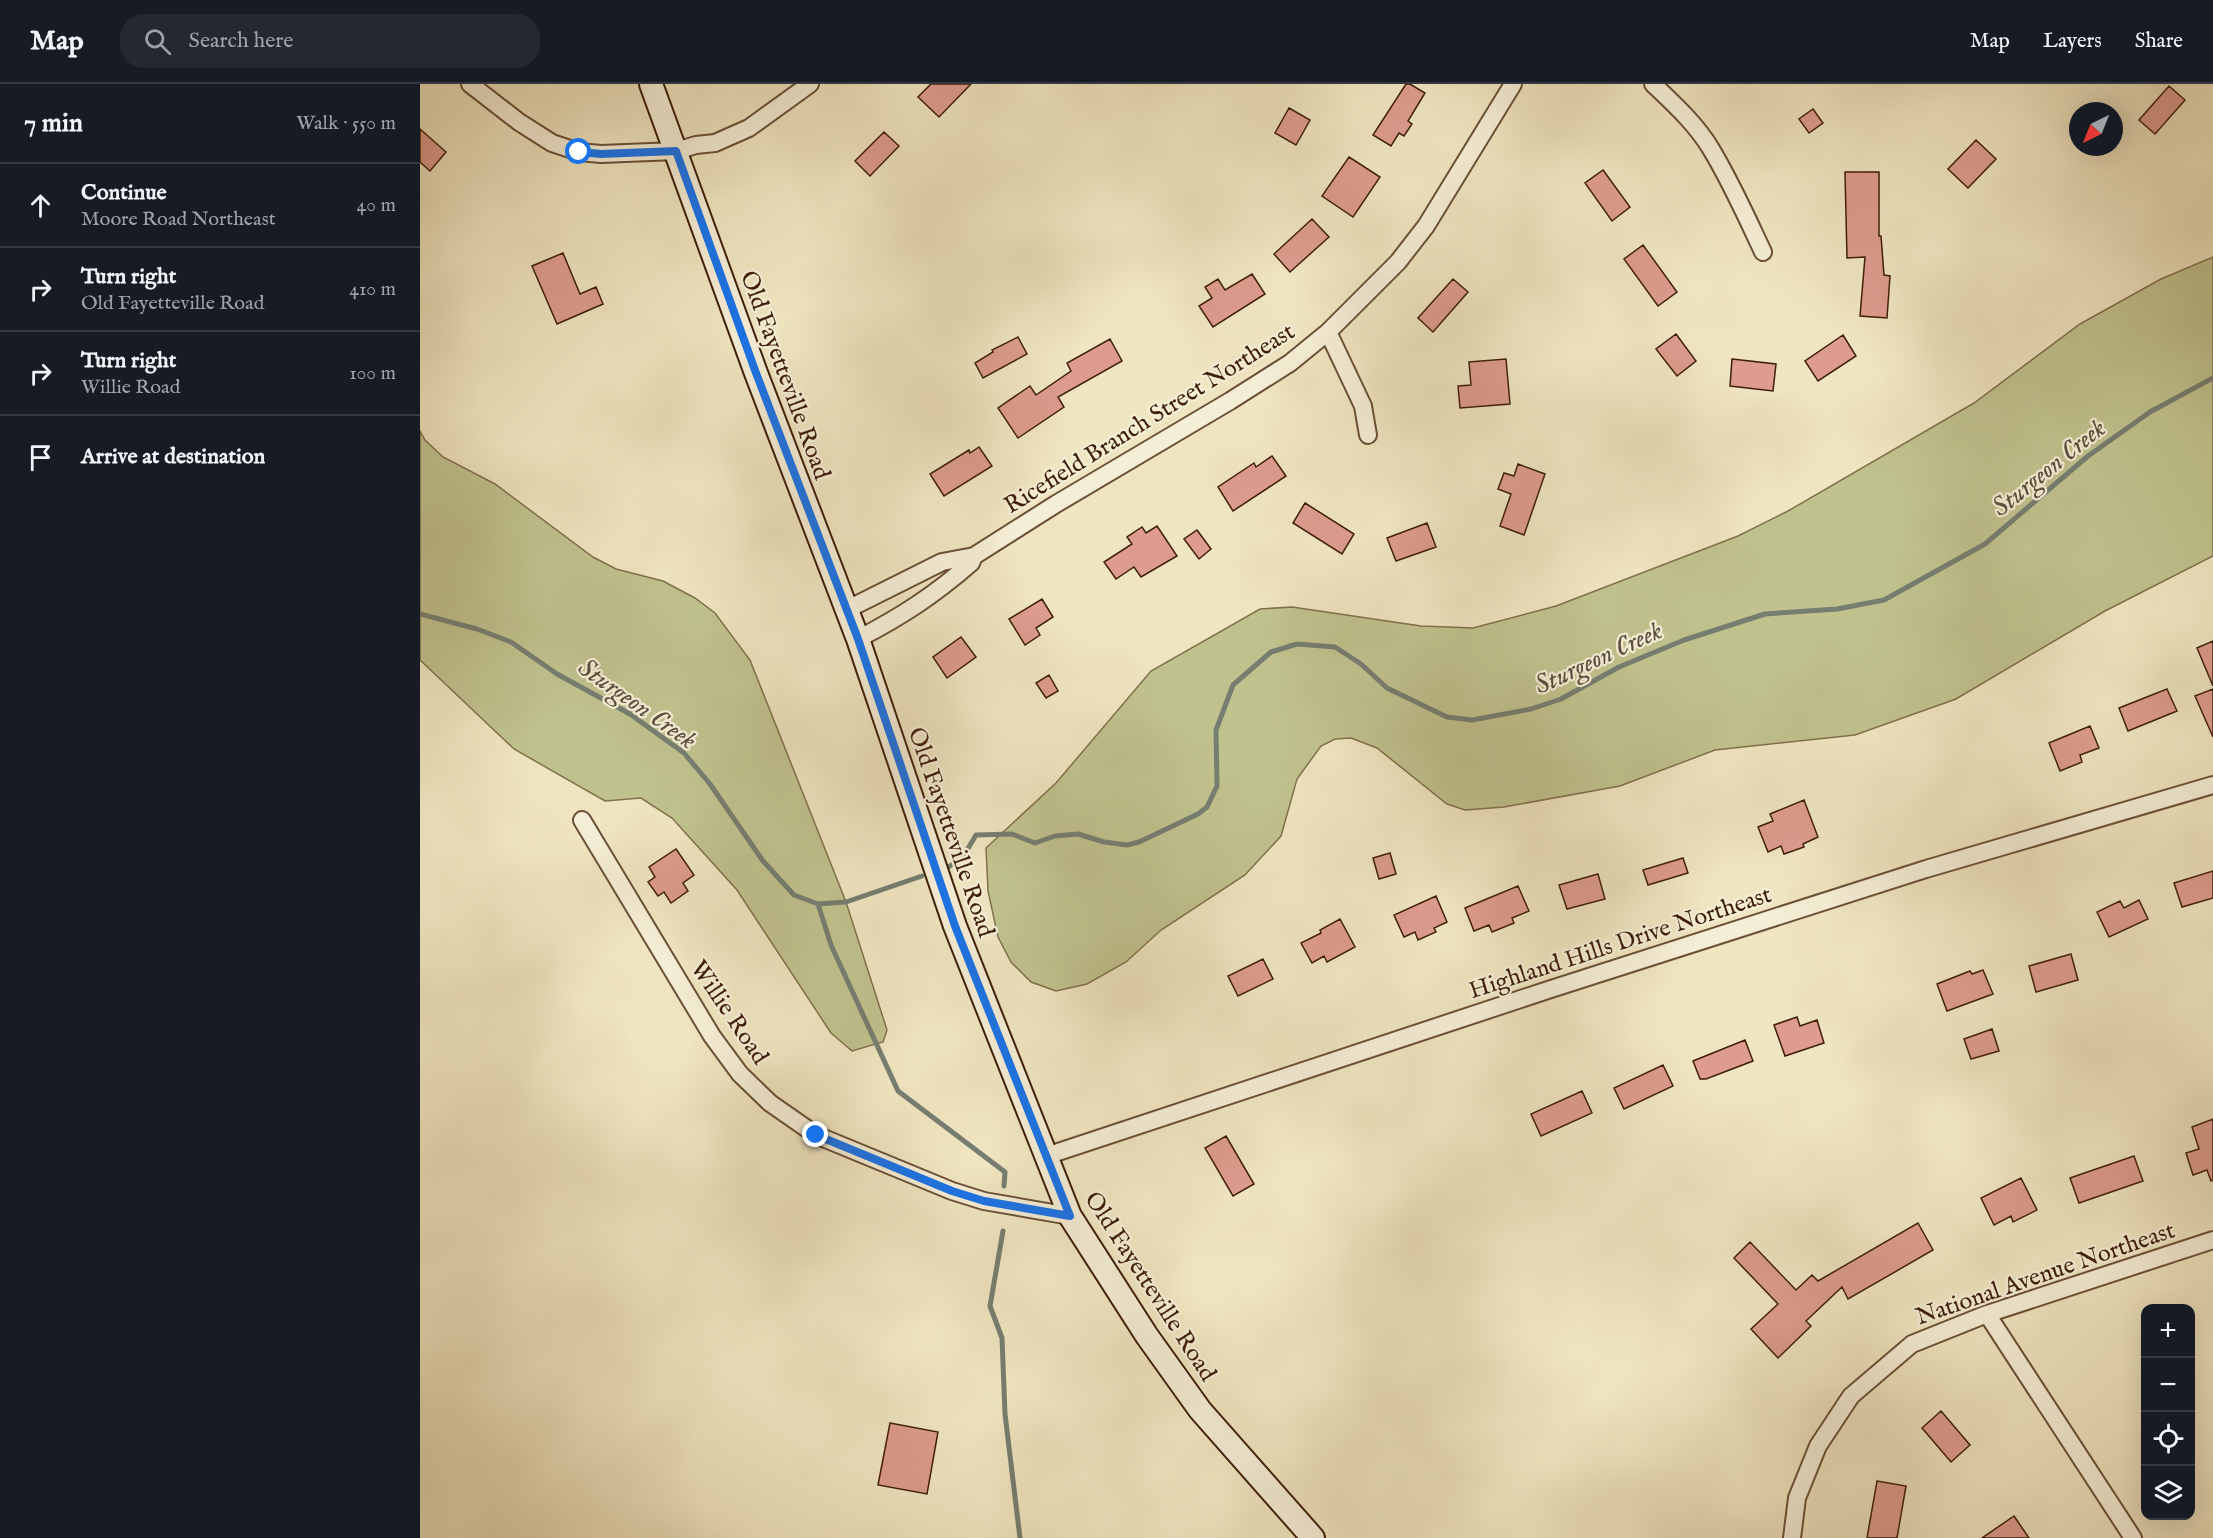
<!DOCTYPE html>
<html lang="en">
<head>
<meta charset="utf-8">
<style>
	body { margin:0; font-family:"IM FELL English",serif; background:#242831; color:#f1f3f6 }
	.controls { position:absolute; right:18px; bottom:18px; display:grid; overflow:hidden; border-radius:12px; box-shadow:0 6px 24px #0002 }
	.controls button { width:54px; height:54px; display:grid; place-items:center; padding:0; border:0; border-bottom:2px solid #363941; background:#171b24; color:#f1f3f6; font:30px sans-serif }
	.compass { position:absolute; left:1649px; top:18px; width:54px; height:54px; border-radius:50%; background:#171b24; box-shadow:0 6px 24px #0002; rotate:223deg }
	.stop { position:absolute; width:18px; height:18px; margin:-14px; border:4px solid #1a73e8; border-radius:50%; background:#fff }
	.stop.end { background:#1a73e8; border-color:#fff; box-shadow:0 2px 6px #0008 }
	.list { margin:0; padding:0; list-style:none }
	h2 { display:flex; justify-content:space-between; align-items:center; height:78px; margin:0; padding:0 24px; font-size:26px }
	h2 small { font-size:20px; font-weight:400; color:#9ea1a6 }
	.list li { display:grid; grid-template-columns:39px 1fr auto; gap:18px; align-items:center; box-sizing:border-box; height:84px; padding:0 24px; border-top:2px solid #363941 }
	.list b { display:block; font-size:22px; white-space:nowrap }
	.list p { margin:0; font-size:20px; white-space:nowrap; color:#9ea1a6 }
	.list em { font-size:20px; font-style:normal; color:#9ea1a6 }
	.icon { flex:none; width:33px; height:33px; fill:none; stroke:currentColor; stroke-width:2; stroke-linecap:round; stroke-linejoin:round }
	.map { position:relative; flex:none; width:1793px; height:1454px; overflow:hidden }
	header { display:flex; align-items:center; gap:36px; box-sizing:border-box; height:84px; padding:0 30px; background:#171b24; border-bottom:2px solid #363941 }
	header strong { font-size:28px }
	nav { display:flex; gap:33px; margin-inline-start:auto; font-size:21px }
	.search { width:420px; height:54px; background:#242831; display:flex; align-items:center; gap:15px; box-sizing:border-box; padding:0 21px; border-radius:24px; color:#9ea1a6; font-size:22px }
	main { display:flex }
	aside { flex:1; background:#171b24 }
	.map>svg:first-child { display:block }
</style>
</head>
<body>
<header>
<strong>Map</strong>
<div class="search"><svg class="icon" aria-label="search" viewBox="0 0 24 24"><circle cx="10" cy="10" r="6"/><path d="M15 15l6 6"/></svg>Search here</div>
<nav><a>Map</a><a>Layers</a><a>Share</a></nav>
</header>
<main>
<aside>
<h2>7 min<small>Walk · 550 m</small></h2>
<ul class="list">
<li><svg class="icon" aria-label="ahead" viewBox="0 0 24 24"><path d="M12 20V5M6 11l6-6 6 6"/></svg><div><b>Continue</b><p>Moore Road Northeast</p></div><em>40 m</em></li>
<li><svg class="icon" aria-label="right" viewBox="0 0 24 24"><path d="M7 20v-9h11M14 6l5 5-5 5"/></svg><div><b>Turn right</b><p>Old Fayetteville Road</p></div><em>410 m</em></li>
<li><svg class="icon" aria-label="right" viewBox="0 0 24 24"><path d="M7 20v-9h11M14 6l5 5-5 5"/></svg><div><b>Turn right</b><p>Willie Road</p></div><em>100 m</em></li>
<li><svg class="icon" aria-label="arrive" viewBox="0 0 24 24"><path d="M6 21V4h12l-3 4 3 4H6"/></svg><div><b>Arrive at destination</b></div></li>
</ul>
</aside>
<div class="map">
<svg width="1793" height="1454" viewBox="0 0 1793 1454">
	<rect width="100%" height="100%" fill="#efe5c0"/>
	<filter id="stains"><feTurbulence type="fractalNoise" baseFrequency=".00333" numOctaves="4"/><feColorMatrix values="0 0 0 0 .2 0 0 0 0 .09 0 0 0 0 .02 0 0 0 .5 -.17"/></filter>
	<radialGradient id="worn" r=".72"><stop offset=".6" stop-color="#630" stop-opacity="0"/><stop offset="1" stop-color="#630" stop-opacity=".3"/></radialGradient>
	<path fill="#c0c28e" stroke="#80704c" stroke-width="1.5" d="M1793,173V472L1685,527L1536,615L1435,651L1295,666L1200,702L1084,723L1045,726L1027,720L957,664L931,654L915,655L901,662L877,695L861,752L825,791L741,846L706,878L667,900L636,907L611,898L591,878L578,853L568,807L566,764L636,699L731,587L840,525L872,523L1001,542L1053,544L1136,522L1318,452L1368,427L1554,319L1660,240L1741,195Z
		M0,347L5,356L23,373L75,400L173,473L196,485L243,497L275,514L295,529L330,576L426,818L467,946L463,958L432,967L411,949L317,806L252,734L221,714L185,717L94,665L0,576Z"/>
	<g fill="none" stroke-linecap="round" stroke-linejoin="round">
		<path stroke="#767e71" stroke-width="5" d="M0,530L57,545L91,558L137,590L210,630L264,669L290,700L343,777L374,811L398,820L426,818L502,792
			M527,784L543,773L556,751L592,750L615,759L635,752L658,750L684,758L707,761L719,758L778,730L787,723L797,702L796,646L813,601L851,568L877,560L915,563L941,580L967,604L1027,633L1052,636L1111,625L1141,615L1199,583L1264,556L1345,530L1417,525L1464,516L1565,460L1668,372L1730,328L1793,294
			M398,820L411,861L478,1007L585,1088L584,1102
			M583,1147L570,1222L582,1254L585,1330L600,1454"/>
	</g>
	<path fill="#dd9c8e" stroke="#3f1e09" stroke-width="1.5" d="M511,0H551L519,33L498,13Z
		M986,0H990L1005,9L988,37L992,40L984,52L979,49L971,62L953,51Z
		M1749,2L1765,16L1735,50L1719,36Z
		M869,24L890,36L876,61L855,49Z
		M1393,25L1403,39L1389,49L1379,35Z
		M0,45L26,68L10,87L0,78Z
		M464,48L479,62L450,92L435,77Z
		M1556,56L1576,75L1548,104L1528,85Z
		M929,73L960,93L933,133L902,112Z
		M1183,86L1210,123L1192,137L1165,99Z
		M1425,88H1459V152H1461L1464,191L1470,192L1467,234L1440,232L1445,173L1427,174Z
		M892,135L909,153L870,188L854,170Z
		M1223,161L1257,208L1238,222L1204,175Z
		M143,169L160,210L176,203L183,220L137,240L112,182Z
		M832,190L845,210L793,243L779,222L792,214L785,203L798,195L805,206Z
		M1033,195L1048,208L1013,248L998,234Z
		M1256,250L1276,277L1257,292L1236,265Z
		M1423,251L1436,272L1398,297L1385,277Z
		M598,253L607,270L563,294L555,279L573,268L572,266Z
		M690,255L702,277L638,313L644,323L598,354L578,324L610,302L616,311L651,287L647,279Z
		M1086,275L1090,320L1040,324L1038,302L1051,301L1049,278Z
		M1312,275L1356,280L1353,307L1310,302Z
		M559,363L572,382L524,412L510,390L549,366L550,369Z
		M852,372L866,392L813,427L798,403L834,379L836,383Z
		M1098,380L1125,390L1104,451L1080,442L1091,410L1078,405L1084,389L1094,392Z
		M885,419L934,450L922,470L873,439Z
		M1007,439L1016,463L976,477L967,454Z
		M737,442L757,472L721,493L714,483L696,495L684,478L712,460L707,453L722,443L726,449Z
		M777,446L791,465L779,475L764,455Z
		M622,515L633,533L616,544L620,551L605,561L589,535Z
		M541,553L556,573L527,594L513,573Z
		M1793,557V602L1777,564Z
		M629,591L638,607L626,614L616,599Z
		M1747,605L1757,627L1708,647L1699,624Z
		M1793,605V653L1775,612Z
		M1670,642L1679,664L1660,671L1662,678L1640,687L1629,659Z
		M1384,716L1398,753L1383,760L1384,763L1364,770L1361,762L1348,768L1338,743L1353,737L1350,730Z
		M256,765L274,791L263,799L268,807L251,819L244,808L238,812L228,798L235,793L229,783Z
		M970,769L976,790L959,795L953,774Z
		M1263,774L1268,789L1228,801L1223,786Z
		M1793,787V814L1762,823L1754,799Z
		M1178,790L1185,815L1147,825L1139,801Z
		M1098,802L1109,827L1092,834L1094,839L1072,848L1069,841L1054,847L1045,824Z
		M1016,812L1027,838L1014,844L1016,848L998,856L995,848L984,853L974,831Z
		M1719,816L1728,835L1689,853L1677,828L1700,817L1704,824Z
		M920,835L935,863L907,878L904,872L892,879L881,859L901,849L900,846Z
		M1651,870L1658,896L1616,908L1609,882Z
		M843,875L853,895L818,912L808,892Z
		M1563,886L1573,910L1527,927L1517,900L1550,887L1552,890Z
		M1377,933L1380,942L1397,936L1404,959L1365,972L1354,941Z
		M1572,945L1579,967L1551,975L1544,955Z
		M1325,956L1333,977L1286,995H1280L1273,977Z
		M1243,981L1253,1002L1204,1025L1194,1004Z
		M1162,1007L1172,1029L1121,1052L1111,1030Z
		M1793,1035V1096L1791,1097L1787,1086L1773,1091L1766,1069L1779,1065L1772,1043Z
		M806,1052L834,1100L813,1112L785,1064Z
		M1714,1072L1723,1097L1659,1119L1650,1094Z
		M1601,1094L1617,1126L1593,1138L1591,1132L1574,1141L1561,1114Z
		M1498,1139L1513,1166L1428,1215L1422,1203L1386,1237L1391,1242L1358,1274L1331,1245L1358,1220L1314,1174L1330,1158L1376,1206L1392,1191L1398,1197Z
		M1521,1327L1550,1361L1531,1378L1502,1344Z
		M470,1339L518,1348L507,1410L458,1401Z
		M1457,1397L1486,1402L1477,1454H1447Z
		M1594,1432L1609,1454H1562Z"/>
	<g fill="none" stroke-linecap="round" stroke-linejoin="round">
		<defs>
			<path id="street" d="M50,0L99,38L132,59L159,68L181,70L256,67L276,61L295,59L329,44L390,0
				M1233,0C1254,20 1276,40 1291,65C1311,98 1327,134 1343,168
				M908,248L943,322L948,351
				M426,526L522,478L554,472L636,420L810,317L870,279L908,248L978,178L1006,142L1093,0
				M438,555C482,532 513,512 551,479L554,472
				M162,736L292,952L320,990L350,1019L396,1051L532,1107L564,1117L650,1132
				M626,1072L1131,905L1506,785L1793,701
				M1567,1230L1713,1454
				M1372,1454L1377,1414L1398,1362L1431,1312L1492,1260L1567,1230L1793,1156"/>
			<path id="secondary" d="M231,0L336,289L438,555L535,842L650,1132L727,1252L780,1326L893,1454"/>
		</defs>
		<use href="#street" stroke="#6b5037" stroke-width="20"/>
		<use href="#secondary" stroke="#3f1e09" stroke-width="26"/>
		<use href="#street" stroke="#f5eed6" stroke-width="16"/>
		<use href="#secondary" stroke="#f5eed6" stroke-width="22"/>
	</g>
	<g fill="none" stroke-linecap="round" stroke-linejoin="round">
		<path stroke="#1a73e8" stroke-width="8" d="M159,68L181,70L256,67L336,289L438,555L535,842L650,1132L564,1117L532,1107L396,1051"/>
	</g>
	<g text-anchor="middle" stroke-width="4.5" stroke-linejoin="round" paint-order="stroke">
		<g font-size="24" fill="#3f1e09" stroke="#f5eed6">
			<text transform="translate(366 291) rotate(70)" y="8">Old Fayetteville Road</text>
			<text transform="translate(729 334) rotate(-32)" y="8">Ricefield Branch Street Northeast</text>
			<text transform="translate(532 748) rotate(71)" y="8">Old Fayetteville Road</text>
			<text transform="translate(1200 858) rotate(-18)" y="8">Highland Hills Drive Northeast</text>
			<text transform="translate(310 928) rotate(56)" y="8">Willie Road</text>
			<text transform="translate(1625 1189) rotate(-19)" y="8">National Avenue Northeast</text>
			<text transform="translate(731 1202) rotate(57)" y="8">Old Fayetteville Road</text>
		</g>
		<g font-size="26" font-style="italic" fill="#5a4e3d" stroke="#f5eed6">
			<text transform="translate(1628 383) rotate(-39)" y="9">Sturgeon Creek</text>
			<text transform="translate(1178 573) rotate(-25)" y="9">Sturgeon Creek</text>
			<text transform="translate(218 619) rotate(35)" y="9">Sturgeon Creek</text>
		</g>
	</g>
	<rect width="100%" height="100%" filter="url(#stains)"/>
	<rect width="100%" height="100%" fill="url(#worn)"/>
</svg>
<div class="controls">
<button>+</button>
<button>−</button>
<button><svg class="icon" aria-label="locate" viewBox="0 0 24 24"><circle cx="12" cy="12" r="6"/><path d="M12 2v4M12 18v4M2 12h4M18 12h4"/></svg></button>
<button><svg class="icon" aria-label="layers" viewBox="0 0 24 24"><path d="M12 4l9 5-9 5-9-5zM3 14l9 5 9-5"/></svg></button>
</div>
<svg class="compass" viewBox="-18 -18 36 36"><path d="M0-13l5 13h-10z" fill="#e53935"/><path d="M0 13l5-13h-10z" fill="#9ea1a6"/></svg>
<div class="stop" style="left:159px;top:68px"></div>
<div class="stop end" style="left:396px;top:1051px"></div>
</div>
</main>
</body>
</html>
